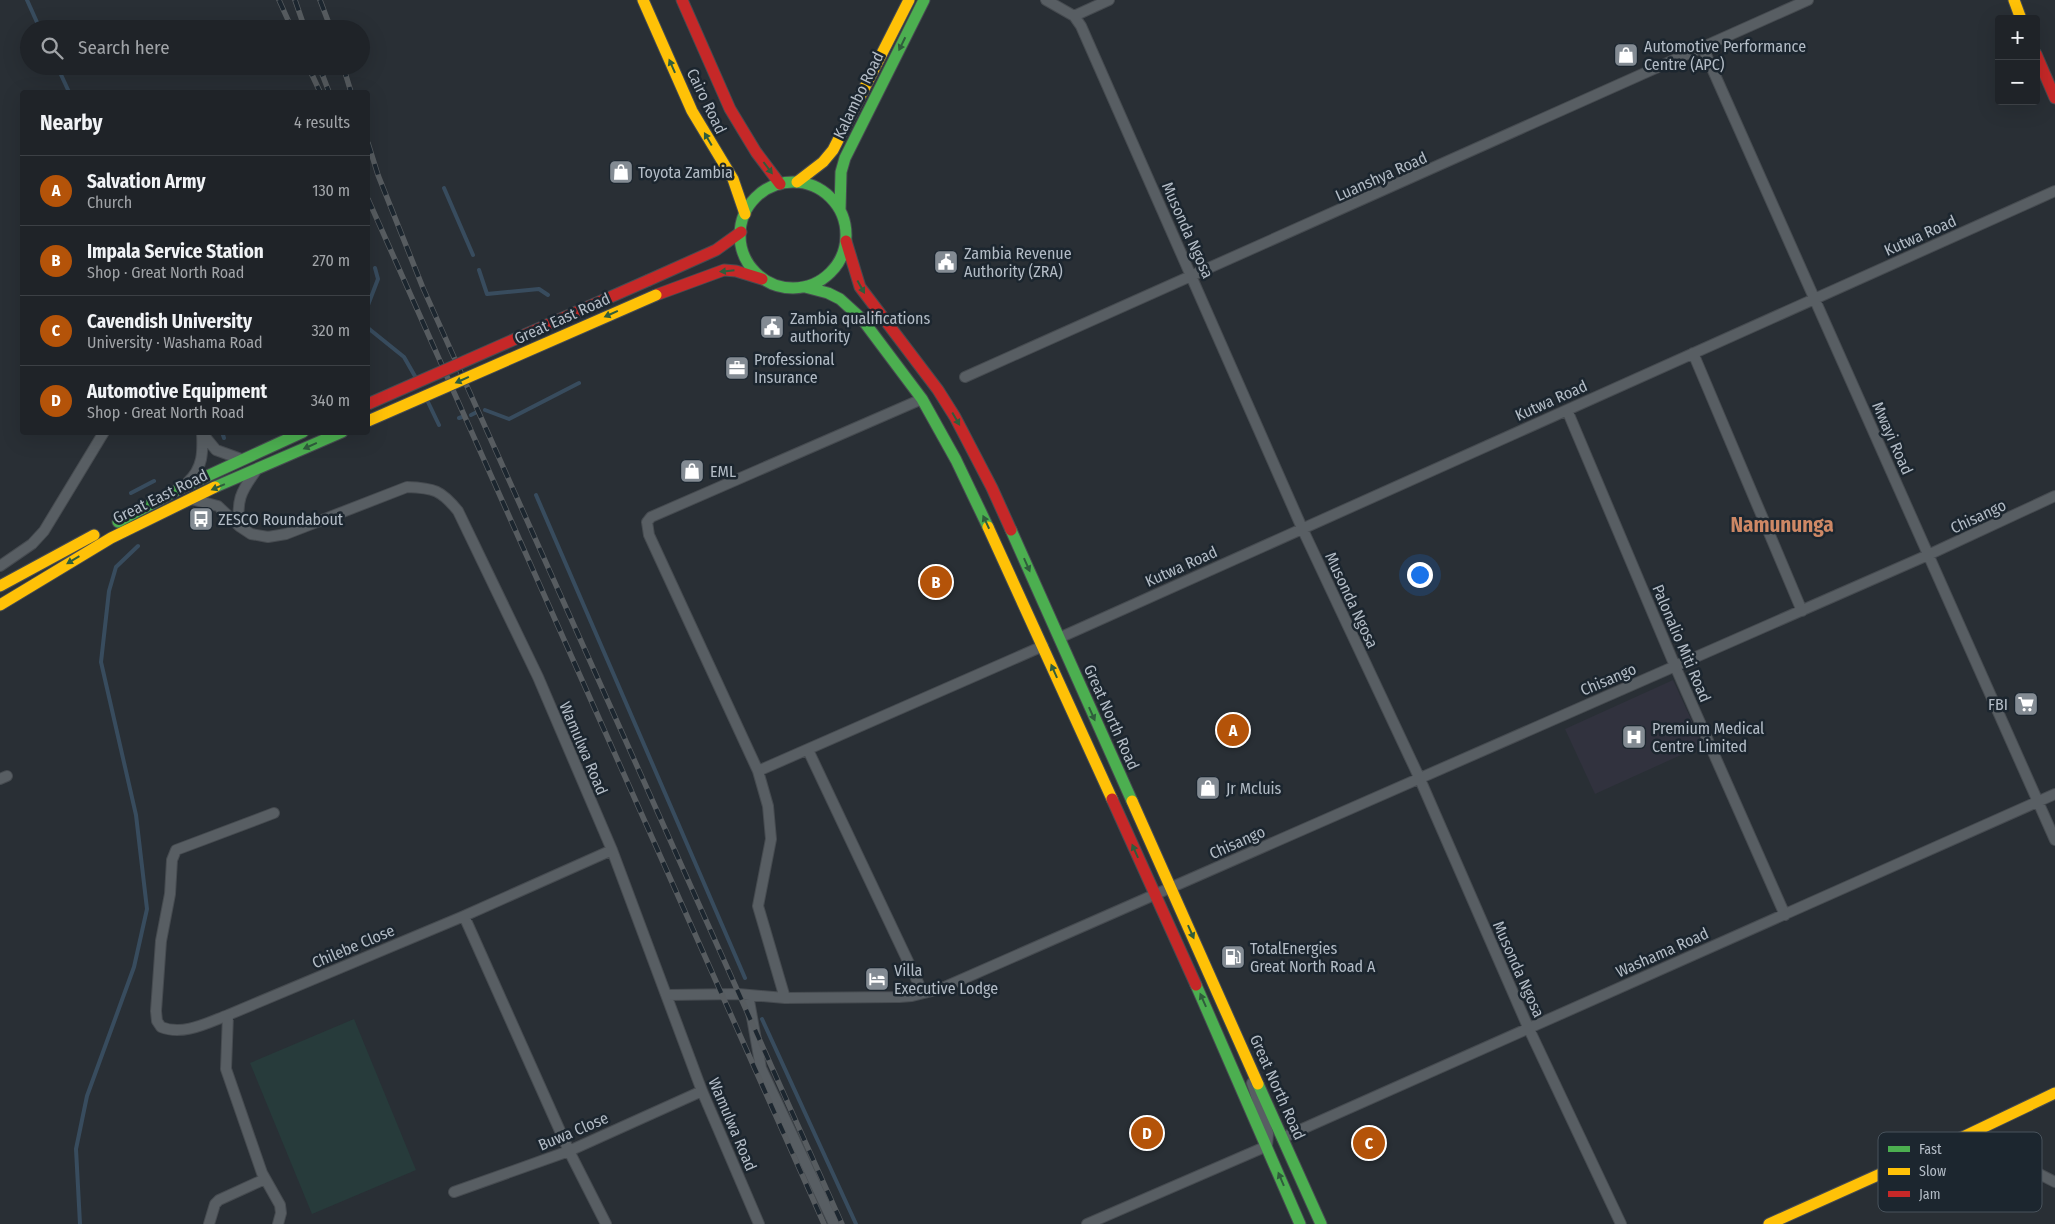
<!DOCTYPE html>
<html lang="en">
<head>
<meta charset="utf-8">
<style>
	body { margin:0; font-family:"Fira Sans Condensed",sans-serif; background:#2c2f34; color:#f1f3f6 }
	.controls { position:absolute; right:15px; top:15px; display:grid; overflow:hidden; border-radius:5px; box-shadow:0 5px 20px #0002 }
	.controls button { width:45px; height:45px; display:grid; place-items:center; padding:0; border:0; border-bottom:1px solid #3c4045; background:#1f2328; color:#f1f3f6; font:25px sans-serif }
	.you { position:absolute; left:1419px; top:574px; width:18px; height:18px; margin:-12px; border:4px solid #fff; border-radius:50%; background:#1a73e8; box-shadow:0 0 0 8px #1a73e833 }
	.badge { display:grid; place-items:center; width:32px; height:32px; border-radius:50%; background:#b45309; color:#fff; font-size:16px; font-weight:700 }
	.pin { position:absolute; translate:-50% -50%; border:2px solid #fff; box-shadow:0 1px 5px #0006 }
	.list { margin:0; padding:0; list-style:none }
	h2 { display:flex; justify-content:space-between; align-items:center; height:65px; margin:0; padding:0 20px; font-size:21px }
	h2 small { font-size:16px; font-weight:400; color:#a1a4a8 }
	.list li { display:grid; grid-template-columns:32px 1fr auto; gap:15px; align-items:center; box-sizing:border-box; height:70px; padding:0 20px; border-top:1px solid #3c4045 }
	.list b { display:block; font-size:19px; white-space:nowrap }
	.list p { margin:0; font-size:16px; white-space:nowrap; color:#a1a4a8 }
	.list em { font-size:16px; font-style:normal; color:#a1a4a8 }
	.icon { flex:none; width:28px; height:28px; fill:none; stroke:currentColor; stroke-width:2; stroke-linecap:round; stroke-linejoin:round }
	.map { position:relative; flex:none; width:2055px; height:1224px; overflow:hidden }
	.search { position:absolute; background:#1f2328; box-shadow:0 5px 20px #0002; left:20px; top:20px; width:350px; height:55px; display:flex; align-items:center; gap:12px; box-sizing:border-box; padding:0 18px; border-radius:28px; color:#a1a4a8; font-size:19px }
	.panel { position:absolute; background:#1f2328; box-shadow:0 5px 20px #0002; left:20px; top:90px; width:350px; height:345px; border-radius:5px }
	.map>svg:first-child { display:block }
</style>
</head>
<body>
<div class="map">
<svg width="2055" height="1224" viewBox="0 0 2055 1224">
	<rect width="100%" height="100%" fill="#292f35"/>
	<path fill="#31323e" d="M1673,680L1703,745L1595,794L1565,729Z"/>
	<path fill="#273b3b" d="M354,1019L416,1170L312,1214L250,1063Z"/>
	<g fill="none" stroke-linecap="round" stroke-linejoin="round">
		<path stroke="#384c5e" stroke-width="4" d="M27,0L40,29
			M57,66L69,92
			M444,188L473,255
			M479,270L487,294L539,289L548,295
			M368,305L378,279L375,268
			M368,328L404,357L416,378
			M427,400L439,425
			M485,410L509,419L579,383
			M471,415L477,412
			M459,418L462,417
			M222,432L224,438
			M131,493L154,481
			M536,495L745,978
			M762,1019L856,1224
			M80,1224L76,1149L87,1096L134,967L147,909L136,815L101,662L109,591L116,567L138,546"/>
		<defs>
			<path id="street" d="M1046,0L1074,16L1081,26L1302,528L1419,777L1528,1027L1621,1224
				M1074,16L1109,0
				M1703,48L2055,840
				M1693,353L1802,611
				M965,377L1808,0
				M922,399L651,517L647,522L649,535L758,771L1043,646
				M1567,410L1675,666L1785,915
				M202,433L216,450L241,459
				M188,482C203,468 203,452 202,433
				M191,499L218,506L239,526L251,534L268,537L286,534L407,487C434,488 441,490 458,511L538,677L612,850L702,1091L759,1224
				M239,526C237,500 240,493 255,472
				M0,566L32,544L44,531L104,432
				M1059,638L2055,191
				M808,750L923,993
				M758,771L768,806L771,839L758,906L785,998
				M0,779L7,776
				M274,813L176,850L172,860L170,894L161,941L156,1011L157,1021L161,1027C183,1036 207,1023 228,1015L464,916L612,850
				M464,916L569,1151L606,1224
				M667,995L738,994L785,998L899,997L912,996L940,989L1928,555L2055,496
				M748,995L761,1068L834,1224
				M228,1015L226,1069L262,1173L280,1205L281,1213L278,1224
				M1965,1136L2055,1182
				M1282,1138L2055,794
				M454,1192L569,1151L702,1091
				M209,1224L215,1204L219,1200L265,1179
				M1087,1224L1267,1146L1268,1133L1252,1083"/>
			<path id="fast" d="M740 235a53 53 0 1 1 106 0a53 53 0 1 1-106 0Z
				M840,210L841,172L845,158L924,0
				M805,287L828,293L840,299L862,319L922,399L956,460L988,527
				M215,487L342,432
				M118,522L179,489L303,432
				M1011,530L1132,801
				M1196,985L1300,1224
				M1258,1084L1321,1224"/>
			<path id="slow" d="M643,0L692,111L733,179L745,214
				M2014,0L2021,19
				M797,182L823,162L833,150L909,0
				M988,527L1112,799
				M0,586L94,535
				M0,605L111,538L215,487
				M1132,801L1258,1084
				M1769,1224L1965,1136L2055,1093"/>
			<path id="jam" d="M682,0L730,109L756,152L780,184
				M2036,54L2055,98
				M846,241L860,287L938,390L955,417L992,488L1011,530
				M649,280L716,250L741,232
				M656,295L724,270L736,271L762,279
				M1112,799L1196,985"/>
		</defs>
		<use href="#street" stroke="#464b50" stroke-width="12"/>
		<use href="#fast" stroke="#464b50" stroke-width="13"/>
		<use href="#slow" stroke="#464b50" stroke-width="13"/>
		<use href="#jam" stroke="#464b50" stroke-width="13"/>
		<use href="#street" stroke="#585e63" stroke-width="10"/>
		<use href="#fast" stroke="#4caf50" stroke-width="11"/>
		<use href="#slow" stroke="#ffc107" stroke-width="11"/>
		<use href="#jam" stroke="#c62828" stroke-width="11"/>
		<defs>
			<path id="rail" d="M279,0L292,29
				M295,0L305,29
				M320,0L331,29
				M308,66L320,92
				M319,66L329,92
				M343,66L351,92
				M368,143L378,175L423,288L842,1224
				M368,199L824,1224"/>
		</defs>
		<use href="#rail" stroke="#575c60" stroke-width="5.5"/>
		<use href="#rail" stroke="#1c262f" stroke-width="4" stroke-dasharray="11" stroke-linecap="butt"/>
		<defs>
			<path id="slow-bridge" d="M368,421L656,295"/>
			<path id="jam-bridge" d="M368,404L649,280"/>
		</defs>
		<use href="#slow-bridge" stroke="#464c52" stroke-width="13" stroke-linecap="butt"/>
		<use href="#jam-bridge" stroke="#464c52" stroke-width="13" stroke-linecap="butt"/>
		<use href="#slow-bridge" stroke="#ffc107" stroke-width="11"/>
		<use href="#jam-bridge" stroke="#c62828" stroke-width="11"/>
	</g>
	<defs><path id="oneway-solid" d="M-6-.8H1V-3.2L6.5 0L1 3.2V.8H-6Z" transform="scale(1.25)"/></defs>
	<g fill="#2f5d3c">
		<use href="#oneway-solid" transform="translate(902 44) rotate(116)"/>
		<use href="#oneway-solid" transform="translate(672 66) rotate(-114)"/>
		<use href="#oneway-solid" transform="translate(708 139) rotate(-120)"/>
		<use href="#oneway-solid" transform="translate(768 168) rotate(53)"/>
		<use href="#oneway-solid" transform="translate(727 271) rotate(174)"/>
		<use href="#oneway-solid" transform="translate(861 287) rotate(61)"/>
		<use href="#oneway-solid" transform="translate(611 314) rotate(156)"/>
		<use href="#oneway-solid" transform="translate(462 380) rotate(156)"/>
		<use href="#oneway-solid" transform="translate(956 419) rotate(60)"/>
		<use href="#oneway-solid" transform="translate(310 446) rotate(156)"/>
		<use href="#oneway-solid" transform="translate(218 487) rotate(157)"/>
		<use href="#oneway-solid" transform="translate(986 522) rotate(-115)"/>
		<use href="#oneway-solid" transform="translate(73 560) rotate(149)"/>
		<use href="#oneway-solid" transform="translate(1027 565) rotate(66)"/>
		<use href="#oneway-solid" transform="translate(1054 671) rotate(-114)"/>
		<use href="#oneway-solid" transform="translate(1092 714) rotate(66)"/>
		<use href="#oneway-solid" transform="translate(1135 851) rotate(-114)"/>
		<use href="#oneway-solid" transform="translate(1191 932) rotate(66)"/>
		<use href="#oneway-solid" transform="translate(1203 1000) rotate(-114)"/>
		<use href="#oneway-solid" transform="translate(1281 1179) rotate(-113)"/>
	</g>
	<defs>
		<symbol id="shop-square" viewBox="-11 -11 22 22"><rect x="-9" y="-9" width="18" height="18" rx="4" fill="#838b93" stroke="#1c262f"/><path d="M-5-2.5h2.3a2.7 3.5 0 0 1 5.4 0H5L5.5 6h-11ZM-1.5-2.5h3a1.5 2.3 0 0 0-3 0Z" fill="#fff"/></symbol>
		<symbol id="civic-square" viewBox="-11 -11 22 22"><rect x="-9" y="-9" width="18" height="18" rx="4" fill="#838b93" stroke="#1c262f"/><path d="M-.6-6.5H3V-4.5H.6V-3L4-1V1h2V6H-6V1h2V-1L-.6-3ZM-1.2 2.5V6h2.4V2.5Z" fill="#fff"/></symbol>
		<symbol id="office-square" viewBox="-11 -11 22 22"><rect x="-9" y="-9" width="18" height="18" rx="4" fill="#838b93" stroke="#1c262f"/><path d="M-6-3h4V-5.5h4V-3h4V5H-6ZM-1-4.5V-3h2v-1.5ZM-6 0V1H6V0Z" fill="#fff"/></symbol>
		<symbol id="bus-square" viewBox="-11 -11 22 22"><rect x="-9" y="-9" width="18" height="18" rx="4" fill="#838b93" stroke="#1c262f"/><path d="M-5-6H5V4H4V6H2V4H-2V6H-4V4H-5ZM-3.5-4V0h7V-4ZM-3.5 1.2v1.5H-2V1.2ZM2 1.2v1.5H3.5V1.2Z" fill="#fff"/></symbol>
		<symbol id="supermarket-square" viewBox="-11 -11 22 22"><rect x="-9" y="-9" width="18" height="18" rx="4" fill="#838b93" stroke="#1c262f"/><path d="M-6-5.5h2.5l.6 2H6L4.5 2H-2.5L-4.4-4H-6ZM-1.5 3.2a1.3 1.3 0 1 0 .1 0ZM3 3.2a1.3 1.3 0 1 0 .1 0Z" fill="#fff"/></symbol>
		<symbol id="hospital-square" viewBox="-11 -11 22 22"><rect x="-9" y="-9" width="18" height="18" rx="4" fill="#838b93" stroke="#1c262f"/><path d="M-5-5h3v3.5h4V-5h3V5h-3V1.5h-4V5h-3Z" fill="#fff"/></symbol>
		<symbol id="fuel-square" viewBox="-11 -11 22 22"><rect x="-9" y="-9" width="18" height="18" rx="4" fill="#838b93" stroke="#1c262f"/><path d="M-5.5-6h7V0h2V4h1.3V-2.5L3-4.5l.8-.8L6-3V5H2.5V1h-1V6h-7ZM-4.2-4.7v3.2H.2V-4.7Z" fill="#fff"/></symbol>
		<symbol id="hotel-square" viewBox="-11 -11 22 22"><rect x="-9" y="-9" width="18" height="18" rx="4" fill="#838b93" stroke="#1c262f"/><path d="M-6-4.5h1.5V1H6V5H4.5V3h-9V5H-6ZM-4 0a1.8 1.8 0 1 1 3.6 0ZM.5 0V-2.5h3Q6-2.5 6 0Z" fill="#fff"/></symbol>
	</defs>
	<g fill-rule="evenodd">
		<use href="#shop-square" x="1612" y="41" width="28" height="28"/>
		<use href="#shop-square" x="607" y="158" width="28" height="28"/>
		<use href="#civic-square" x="932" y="248" width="28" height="28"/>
		<use href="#civic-square" x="758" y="313" width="28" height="28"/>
		<use href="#office-square" x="723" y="354" width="28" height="28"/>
		<use href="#shop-square" x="678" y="457" width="28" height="28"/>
		<use href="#bus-square" x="187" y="505" width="28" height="28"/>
		<use href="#supermarket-square" x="2012" y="690" width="28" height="28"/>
		<use href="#hospital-square" x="1620" y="723" width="28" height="28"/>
		<use href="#shop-square" x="1194" y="774" width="28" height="28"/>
		<use href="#fuel-square" x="1219" y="943" width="28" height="28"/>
		<use href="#hotel-square" x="863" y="965" width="28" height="28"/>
	</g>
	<g text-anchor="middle" stroke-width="5" stroke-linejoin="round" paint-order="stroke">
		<g font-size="16" fill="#b3bcc6" stroke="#1c262f" text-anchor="start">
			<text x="1644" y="52">Automotive Performance<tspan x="1644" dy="18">Centre (APC)</tspan></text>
			<text x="638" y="178">Toyota Zambia</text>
			<text x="964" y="259">Zambia Revenue<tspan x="964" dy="18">Authority (ZRA)</tspan></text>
			<text x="790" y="324">Zambia qualifications<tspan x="790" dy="18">authority</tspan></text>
			<text x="754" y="365">Professional<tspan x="754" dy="18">Insurance</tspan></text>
			<text x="710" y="477">EML</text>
			<text x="218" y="525">ZESCO Roundabout</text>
			<text x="2008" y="710" text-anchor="end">FBI</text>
			<text x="1652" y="734">Premium Medical<tspan x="1652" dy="18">Centre Limited</tspan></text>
			<text x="1226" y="794">Jr Mcluis</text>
			<text x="1250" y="954">TotalEnergies<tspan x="1250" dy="18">Great North Road A</tspan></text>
			<text x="894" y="976">Villa<tspan x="894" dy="18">Executive Lodge</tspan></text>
		</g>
		<g font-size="16" fill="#b3bcc6" stroke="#1c262f">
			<text transform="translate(858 95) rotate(-64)" y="6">Kalambo Road</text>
			<text transform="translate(707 101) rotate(64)" y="6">Cairo Road</text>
			<text transform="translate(1381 176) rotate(-24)" y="6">Luanshya Road</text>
			<text transform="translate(1188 230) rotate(66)" y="6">Musonda Ngosa</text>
			<text transform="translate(1920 235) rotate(-24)" y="6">Kutwa Road</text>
			<text transform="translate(562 318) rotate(-24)" y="6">Great East Road</text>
			<text transform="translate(1551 400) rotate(-24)" y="6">Kutwa Road</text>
			<text transform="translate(1893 438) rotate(66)" y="6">Mwayi Road</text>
			<text transform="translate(160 496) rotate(-26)" y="6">Great East Road</text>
			<text transform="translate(1978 516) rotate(-25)" y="6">Chisango</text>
			<text transform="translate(1181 566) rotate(-24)" y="6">Kutwa Road</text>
			<text transform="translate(1352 600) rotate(65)" y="6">Musonda Ngosa</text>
			<text transform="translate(1682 643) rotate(67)" y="6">Palonalio Miti Road</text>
			<text transform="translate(1608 679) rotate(-23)" y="6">Chisango</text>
			<text transform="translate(1112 717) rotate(66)" y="6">Great North Road</text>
			<text transform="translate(584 748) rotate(67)" y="6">Wamulwa Road</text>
			<text transform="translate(1237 842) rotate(-24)" y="6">Chisango</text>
			<text transform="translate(353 946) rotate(-23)" y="6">Chilebe Close</text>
			<text transform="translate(1662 952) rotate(-24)" y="6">Washama Road</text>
			<text transform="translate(1519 969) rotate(66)" y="6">Musonda Ngosa</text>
			<text transform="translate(1278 1087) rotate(66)" y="6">Great North Road</text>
			<text transform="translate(733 1124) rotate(67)" y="6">Wamulwa Road</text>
			<text transform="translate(573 1131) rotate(-23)" y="6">Buwa Close</text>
		</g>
		<g font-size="21" font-weight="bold" fill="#ce8865" stroke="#1c262f">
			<text x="1782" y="532">Namununga</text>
		</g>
	</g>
	<rect x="1878" y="1132" width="164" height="80" rx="8" fill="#1c262f" stroke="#49535c" stroke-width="1"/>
	<rect x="1888" y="1146" width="22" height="6" fill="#4caf50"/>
	<rect x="1888" y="1168" width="22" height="7" fill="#ffc107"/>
	<rect x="1888" y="1191" width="22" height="6" fill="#c62828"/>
	<g font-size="14" fill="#b3bcc6">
		<text x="1919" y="1154">Fast</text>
		<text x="1919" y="1176">Slow</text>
		<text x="1919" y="1199">Jam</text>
	</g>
</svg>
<div class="controls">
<button>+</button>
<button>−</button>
</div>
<div class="you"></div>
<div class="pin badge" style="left:1233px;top:730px">A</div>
<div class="pin badge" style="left:936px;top:582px">B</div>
<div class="pin badge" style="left:1369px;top:1143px">C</div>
<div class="pin badge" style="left:1147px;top:1133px">D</div>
<div class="search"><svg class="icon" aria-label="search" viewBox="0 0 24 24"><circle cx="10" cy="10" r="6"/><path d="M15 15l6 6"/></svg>Search here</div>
<section class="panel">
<h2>Nearby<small>4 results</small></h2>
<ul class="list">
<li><span class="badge">A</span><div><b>Salvation Army</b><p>Church</p></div><em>130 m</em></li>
<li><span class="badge">B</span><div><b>Impala Service Station</b><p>Shop · Great North Road</p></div><em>270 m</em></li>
<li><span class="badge">C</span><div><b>Cavendish University</b><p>University · Washama Road</p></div><em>320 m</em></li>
<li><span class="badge">D</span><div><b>Automotive Equipment</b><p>Shop · Great North Road</p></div><em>340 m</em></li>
</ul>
</section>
</div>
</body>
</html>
